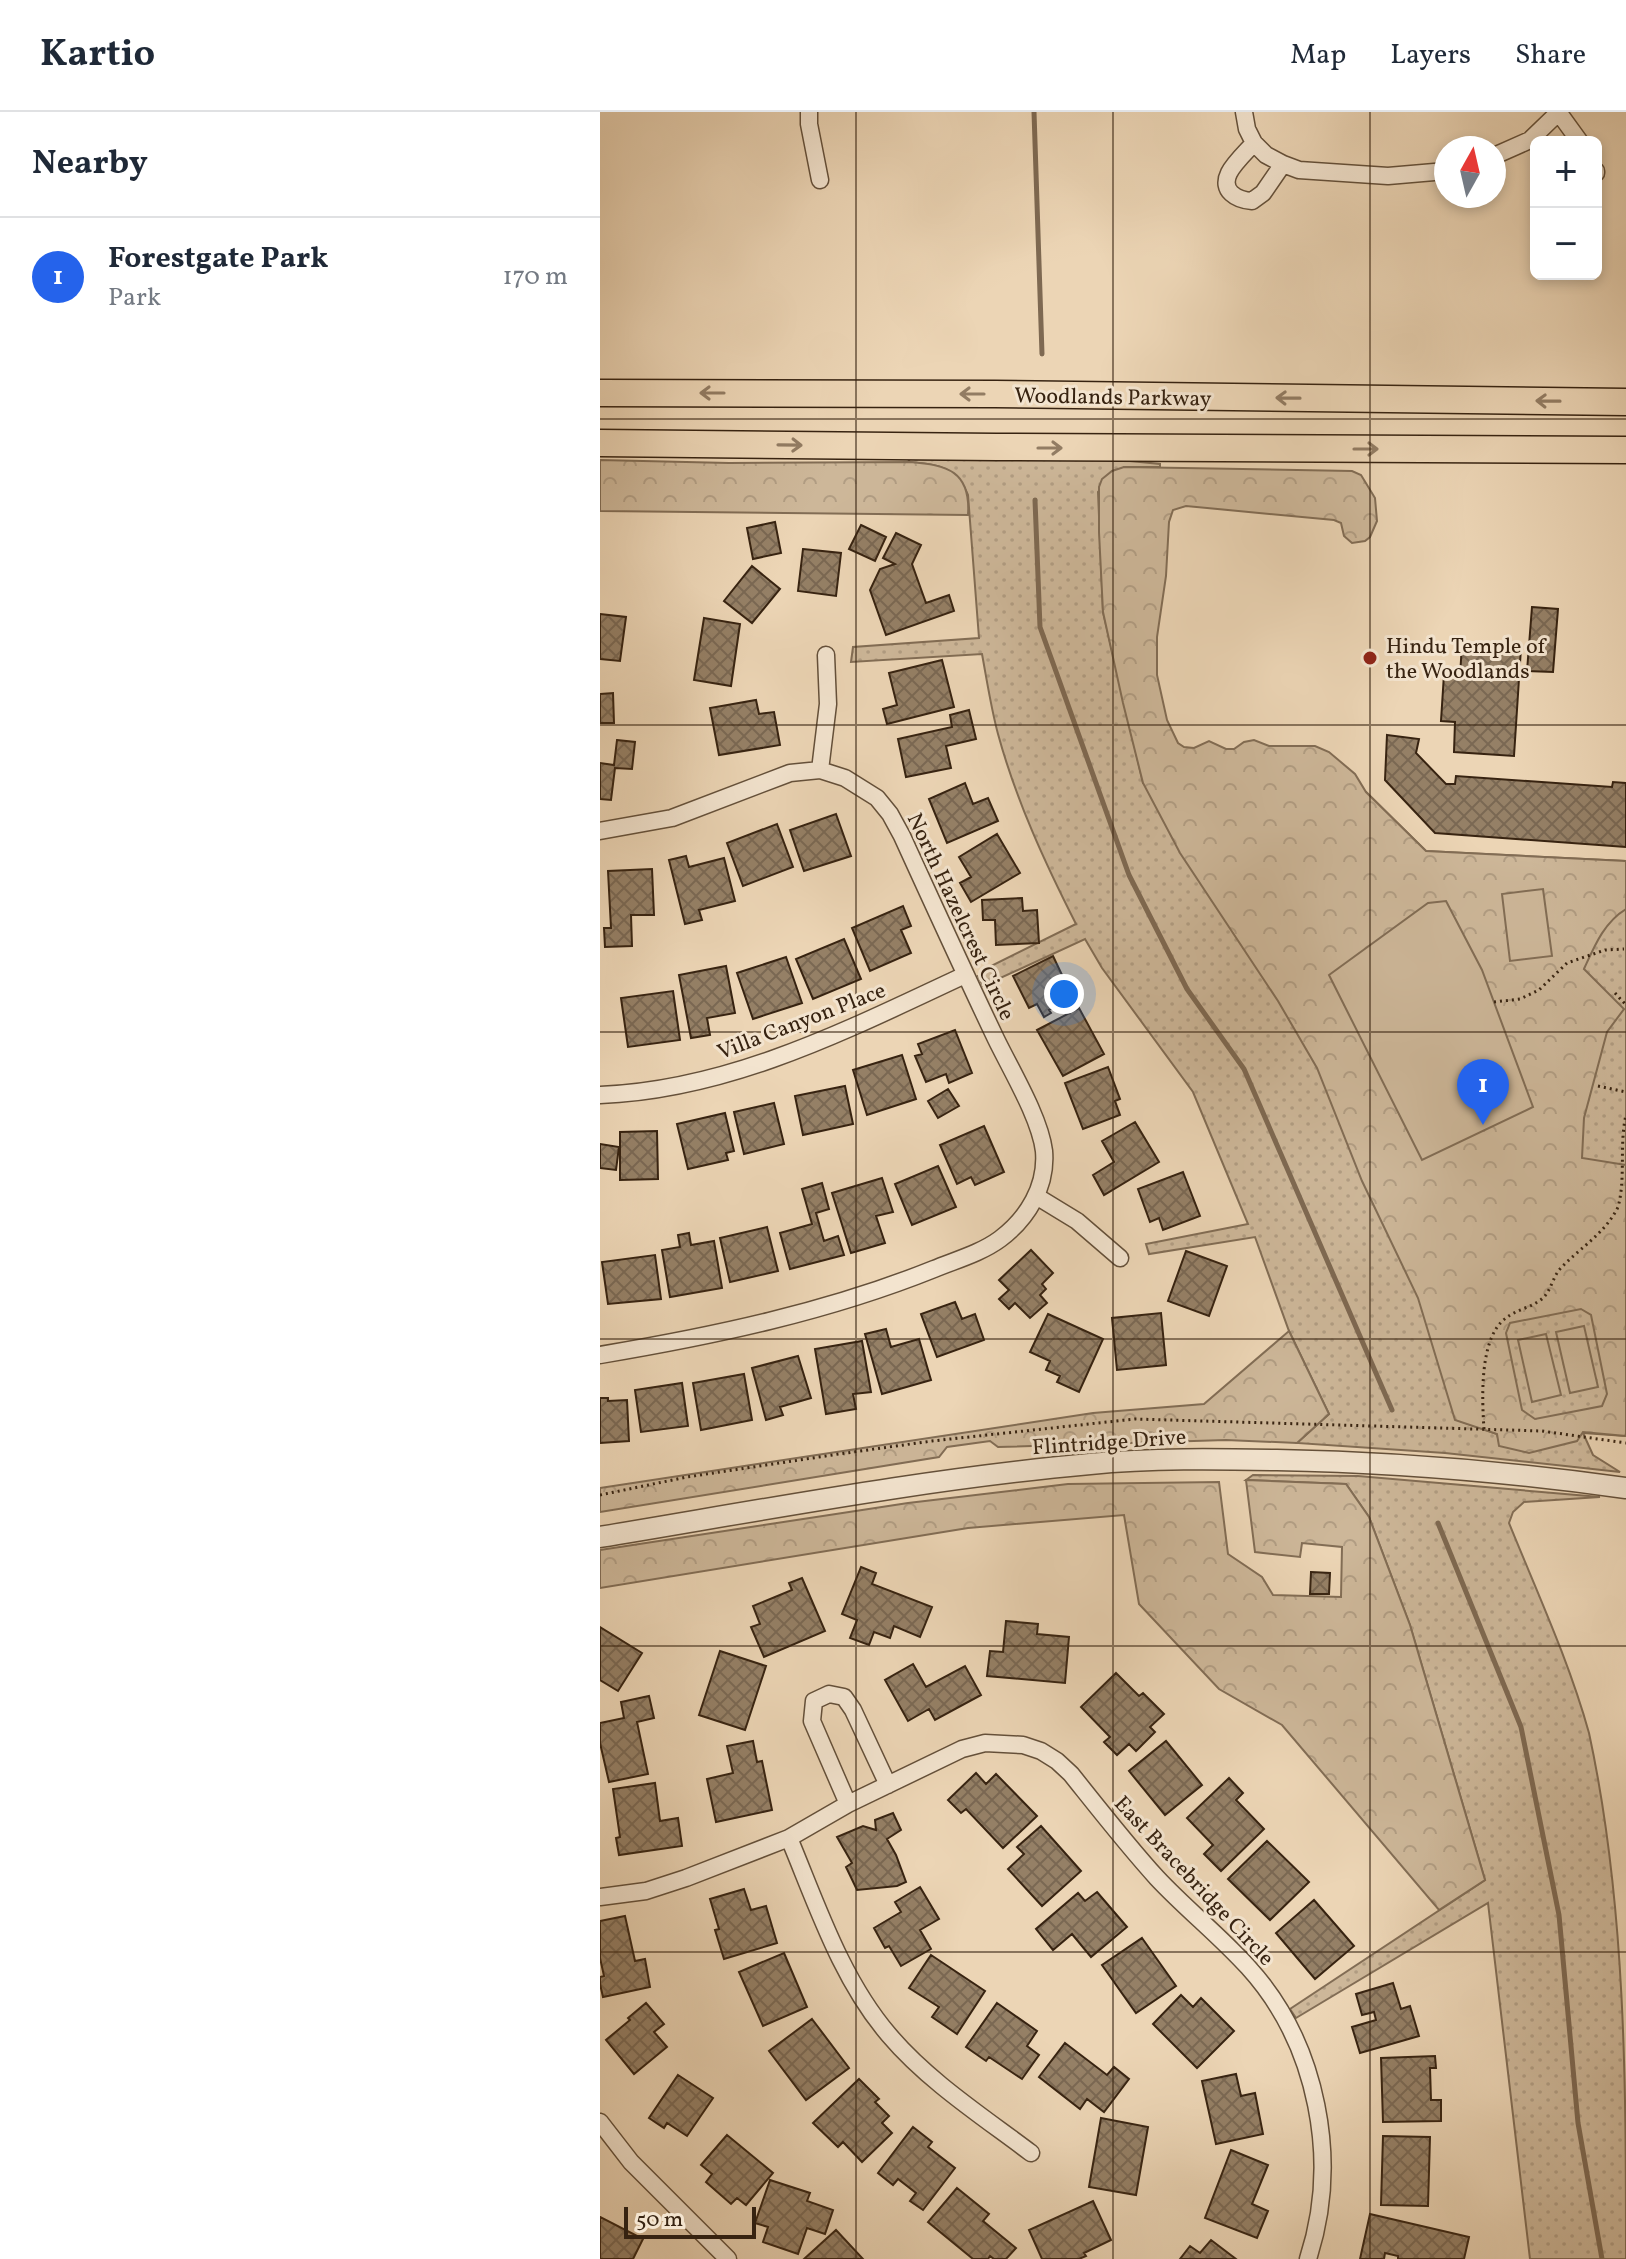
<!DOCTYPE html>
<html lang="en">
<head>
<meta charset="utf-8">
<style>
	body { margin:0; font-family:Vollkorn,serif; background:#f6f6f7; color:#1f2937 }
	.controls { position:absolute; right:24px; top:24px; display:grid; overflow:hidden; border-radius:12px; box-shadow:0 4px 12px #0003 }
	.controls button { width:72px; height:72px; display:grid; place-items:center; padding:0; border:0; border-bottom:2px solid #e0e1e3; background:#fff; color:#1f2937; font:40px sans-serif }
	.compass { position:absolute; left:834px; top:24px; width:72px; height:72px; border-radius:50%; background:#fff; box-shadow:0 4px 12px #0003; rotate:8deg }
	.scale { position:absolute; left:24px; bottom:20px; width:132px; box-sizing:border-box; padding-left:8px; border:4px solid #372311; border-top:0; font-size:22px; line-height:28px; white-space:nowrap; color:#372311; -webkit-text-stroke:6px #f3e4cf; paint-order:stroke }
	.you { position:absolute; left:464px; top:882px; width:28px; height:28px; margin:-20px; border:6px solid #fff; border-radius:50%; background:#1a73e8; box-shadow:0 0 0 12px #1a73e833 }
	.badge { display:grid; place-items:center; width:52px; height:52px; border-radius:50%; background:#2563eb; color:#fff; font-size:26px; font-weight:700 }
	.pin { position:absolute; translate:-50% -66px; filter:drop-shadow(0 2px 4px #0008) }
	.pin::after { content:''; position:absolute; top:42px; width:28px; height:24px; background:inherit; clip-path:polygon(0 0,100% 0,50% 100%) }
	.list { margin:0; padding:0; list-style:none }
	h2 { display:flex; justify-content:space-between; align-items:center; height:104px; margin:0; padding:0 32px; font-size:34px }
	h2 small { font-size:26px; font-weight:400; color:#747a83 }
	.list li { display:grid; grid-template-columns:52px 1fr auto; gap:24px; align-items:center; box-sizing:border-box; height:120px; padding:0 32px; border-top:2px solid #e0e1e3 }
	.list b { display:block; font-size:30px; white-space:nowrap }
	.list p { margin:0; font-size:26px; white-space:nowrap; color:#747a83 }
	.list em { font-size:26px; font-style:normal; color:#747a83 }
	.map { position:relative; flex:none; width:1026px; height:2147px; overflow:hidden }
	header { display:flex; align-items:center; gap:48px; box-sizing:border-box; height:112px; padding:0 40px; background:#fff; border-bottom:2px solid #e0e1e3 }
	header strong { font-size:38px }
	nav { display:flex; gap:44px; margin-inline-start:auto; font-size:28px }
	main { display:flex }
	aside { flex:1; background:#fff }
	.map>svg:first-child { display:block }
</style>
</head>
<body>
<header>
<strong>Kartio</strong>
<nav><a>Map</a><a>Layers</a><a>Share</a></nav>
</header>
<main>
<aside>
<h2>Nearby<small></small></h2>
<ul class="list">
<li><span class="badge">1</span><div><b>Forestgate Park</b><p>Park</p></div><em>170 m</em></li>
</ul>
</aside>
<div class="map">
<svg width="1026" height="2147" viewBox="0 0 1026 2147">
	<defs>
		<pattern id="grass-dots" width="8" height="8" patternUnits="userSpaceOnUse" patternTransform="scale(2)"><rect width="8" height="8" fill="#cdb799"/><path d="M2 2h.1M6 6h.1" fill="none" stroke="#b19d83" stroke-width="1.8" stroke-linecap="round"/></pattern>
		<pattern id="forest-crowns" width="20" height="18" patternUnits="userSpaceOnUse" patternTransform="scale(2)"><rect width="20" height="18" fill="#cdb799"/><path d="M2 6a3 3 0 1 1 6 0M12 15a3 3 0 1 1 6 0" fill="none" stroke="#b19d83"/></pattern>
		<pattern id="building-cross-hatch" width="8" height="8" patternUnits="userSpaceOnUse" patternTransform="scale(2)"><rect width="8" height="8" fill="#958066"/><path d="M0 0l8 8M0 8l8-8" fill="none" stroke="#7a6853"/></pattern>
	</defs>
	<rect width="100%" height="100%" fill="#ecd5b5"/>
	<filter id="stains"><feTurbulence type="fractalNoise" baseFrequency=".0025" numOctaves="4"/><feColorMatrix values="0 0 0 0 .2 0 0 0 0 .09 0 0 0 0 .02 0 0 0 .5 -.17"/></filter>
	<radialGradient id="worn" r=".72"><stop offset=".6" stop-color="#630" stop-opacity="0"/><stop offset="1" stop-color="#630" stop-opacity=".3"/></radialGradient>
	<path fill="url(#grass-dots)" stroke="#826d55" stroke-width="2" fill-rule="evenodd" d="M306,344L520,348L560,352V355H524L498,380L503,500L543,671L766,680L826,739L1026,749V1324L983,1321L993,1343L1020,1360L845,1341L697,1331L729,1302L689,1219L655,1125L549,1142L546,1132L648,1112L593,980L502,856L485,827L383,874L378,864L386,861L385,857L476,812C445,751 416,688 398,622C391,596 387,569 382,542L251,550L253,535L379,526L368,383C356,354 339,353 310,350ZM860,1309L977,1329L900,1334L897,1322Z
		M653,1363L758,1364L1000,1385L924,1390L913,1400L909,1411C937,1480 969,1549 989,1621C1026,1792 1026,1972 1026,2147H930L888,1791L696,1906L690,1897L885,1768L810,1513L769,1405L746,1372L646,1368Z"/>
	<path fill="url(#forest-crowns)" stroke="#826d55" stroke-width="2" fill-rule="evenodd" d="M0,348L129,351L310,350C347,353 371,359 368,403L0,399Z
		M524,355L752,359L761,363L775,386L777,409L770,425L765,429L752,431L744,424L741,411L734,408L586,394L573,398L569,410L566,464L557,525V563L567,608L578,631L584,635L594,636L609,629L626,637H634L644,630L654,628L669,634H715L729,640L755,662L766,680L826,739L1026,749V797C1004,810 994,835 984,857L1024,897L1007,920L984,1006L982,1046L1026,1053V1324L983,1320L977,1329L929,1341L899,1334L897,1322L855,1308L818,1186L762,1069L717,956L678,889L580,741L543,671L523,591L503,500L499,420V375L502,367L512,359ZM981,1197L991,1203L1007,1282L1002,1294L935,1307L922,1298L906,1221L910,1211Z
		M689,1219L729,1302L697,1331L626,1328L398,1335L390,1329L347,1335L339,1345L0,1400V1376L493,1301L604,1292Z
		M646,1368L746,1372L769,1405L810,1513L885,1768L839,1798L682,1613L619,1577L539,1492L524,1403L368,1416L0,1476V1438L308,1391L468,1372L619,1370L628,1442L662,1465L673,1483L741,1485L742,1435L702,1431L700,1445L655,1440Z"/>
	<path fill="#cdb799" stroke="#826d55" stroke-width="2" d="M943,777L952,844L910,849L902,782Z
		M846,789L882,858L933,995L822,1048L729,863L828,791Z
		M984,1214L998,1275L970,1281L956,1220Z
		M946,1222L961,1283L932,1290L918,1228Z"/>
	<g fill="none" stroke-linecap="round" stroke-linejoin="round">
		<path stroke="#7e6952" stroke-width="5" d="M434,0L442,242
			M435,388L440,515L529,763L587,877L644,957L792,1298
			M838,1411L921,1615L959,1803L978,2011L1002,2147"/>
	</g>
	<path fill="url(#building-cross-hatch)" stroke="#372311" stroke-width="2" d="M175,410L181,441L153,447L147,416Z
		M261,413L286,425L275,449L249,437Z
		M296,421L321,433L312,452L326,491L349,483L354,499L286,523L270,478L280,457L295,452L283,446Z
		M203,437L241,441L236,484L198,479Z
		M152,454L180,477L152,511L124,489Z
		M932,495L958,497L953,560L927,559Z
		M0,502L26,505L20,549L0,547Z
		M104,506L140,512L131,574L94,568Z
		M862,532L921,536L914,644L854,640L855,610L841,609L844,562L860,564Z
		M342,548L354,595L287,612L283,597L297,593L289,561Z
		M13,581L14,611H0V582Z
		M156,588L159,602L174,600L180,633L119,643L110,596Z
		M369,598L376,627L346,634L351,656L306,665L298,627L352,615L350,603Z
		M787,623L819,627L816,641L846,672H855L856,664L1012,675L1013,670L1026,671V735L835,721L785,668Z
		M17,628L35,630L32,657L15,656L11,688L0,687V651L14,653Z
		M365,671L373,692L388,686L398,709L347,731L329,687Z
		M236,702L251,744L204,759L190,718Z
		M177,712L193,755L143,774L127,731Z
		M397,722L420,761L371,790L360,771L371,765L359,745Z
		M86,744L89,755L124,746L135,789L99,798L102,808L85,812L69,748Z
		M52,757L54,803H31L32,834L5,835L4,816H11L8,759Z
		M422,786L423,799L437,798L439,831L396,833L395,808H383L382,788Z
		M303,794L311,814L301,818L311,841L270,859L252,816Z
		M244,827L261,867L213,887L196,847Z
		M453,844L473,886L449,898L451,901L444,905L437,892L429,896L413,864Z
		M186,845L202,891L153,907L137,861Z
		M126,854L135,901L107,906L110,923L91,926L79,863Z
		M73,879L80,928L28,935L21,886Z
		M479,896L504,942L463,964L437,918Z
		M355,918L372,961L349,971L346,962L326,970L315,944L322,942L318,932Z
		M302,943L316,987L267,1003L253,958Z
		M508,955L520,987L515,989L520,1003L483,1017L465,971Z
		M245,974L253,1012L203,1023L195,984Z
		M348,977L359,994L338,1006L328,989Z
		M174,991L184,1032L144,1042L134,1000Z
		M125,1001L134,1039L126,1041L128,1048L88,1057L77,1012Z
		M535,1010L559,1050L504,1083L493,1063L514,1050L502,1029Z
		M384,1014L404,1060L375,1073L371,1065L357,1072L340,1033Z
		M57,1019L58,1067L20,1068V1020Z
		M0,1032L19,1035L16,1058L0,1056Z
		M338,1054L356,1095L312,1113L295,1072Z
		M583,1060L600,1104L563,1118L559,1106L550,1110L538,1077Z
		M282,1066L293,1100L276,1104L285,1131L251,1141L232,1081Z
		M222,1071L229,1097L216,1101L224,1129L238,1124L244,1143L190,1157L180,1121L212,1112L202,1077Z
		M167,1115L178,1159L130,1170L120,1126Z
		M89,1121L91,1133L114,1129L122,1176L70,1185L62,1138L80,1135L78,1123Z
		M431,1138L453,1161L442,1172L446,1177L440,1183L447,1191L430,1206L415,1191L409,1197L399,1187L409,1178L399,1168Z
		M586,1139L627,1154L609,1204L568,1189Z
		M55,1143L61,1187L8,1192L2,1150Z
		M355,1190L362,1207L375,1202L384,1228L337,1245L321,1202Z
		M561,1201L566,1253L517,1258L512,1206Z
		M448,1202L503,1227L479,1280L457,1270L460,1264L446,1258L450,1249L430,1240Z
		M286,1217L291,1235L319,1227L331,1268L282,1282L265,1222Z
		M262,1229L271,1280L253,1282L256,1297L226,1302L215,1237Z
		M198,1244L211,1286L180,1295L183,1303L166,1308L152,1256Z
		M144,1262L152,1308L101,1318L93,1271Z
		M82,1271L88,1314L41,1320L35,1278Z
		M0,1286H8V1289L27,1288L29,1329L0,1331Z
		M261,1455L276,1461L272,1472L332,1495L320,1525L294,1514L290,1526L274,1520L269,1533L250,1526L257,1508L242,1502Z
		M711,1460L730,1461L729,1482H710Z
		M202,1466L225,1519L164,1545L151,1515L160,1512L153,1494L192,1478L189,1471Z
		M406,1509L438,1512L437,1522L469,1525L465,1571L387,1564L390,1539L403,1540Z
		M0,1515L42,1541L18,1579L0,1568Z
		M120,1539L166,1554L145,1618L99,1603Z
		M313,1552L326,1575L365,1554L381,1583L335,1608L329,1597L308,1609L285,1568Z
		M516,1561L539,1584L543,1581L564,1602L550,1615L555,1620L536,1639L529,1632L517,1643L504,1630L510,1625L481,1595Z
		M49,1584L54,1606L37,1610L48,1662L9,1670L0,1631V1611L24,1606L21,1590Z
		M153,1629L157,1650L162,1649L172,1698L116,1710L107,1667L133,1661L127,1634Z
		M566,1629L602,1673L565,1703L529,1659Z
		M376,1661L386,1672L396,1662L437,1704L403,1736L366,1697L361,1701L348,1688Z
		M629,1666L643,1681L636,1688L664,1717L621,1759L604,1742L613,1733L587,1706Z
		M55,1671L60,1709L78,1706L82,1734L19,1743L16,1726L20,1725L13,1677Z
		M293,1701L301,1718L287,1727L296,1743L306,1770L297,1774L257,1778L246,1755L252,1751L237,1725L263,1714L276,1718L275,1708Z
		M441,1714L481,1759L442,1794L408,1757L424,1742L417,1735Z
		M667,1729L709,1770L670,1808L628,1767Z
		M320,1775L339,1807L320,1818L331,1837L301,1854L289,1834L285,1836L274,1816L301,1800L295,1790Z
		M144,1777L151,1798L166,1794L177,1831L124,1847L115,1818L119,1817L110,1787Z
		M497,1780L527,1815L491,1845L472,1822L453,1838L436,1817L478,1781L485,1789Z
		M714,1788L754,1834L715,1867L676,1821Z
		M25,1804L35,1849L45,1847L50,1875L3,1885L0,1872V1865L4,1864L0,1846V1809Z
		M542,1826L576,1874L536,1901L502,1853Z
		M184,1841L207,1895L163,1914L139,1860Z
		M331,1843L385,1879L357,1922L332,1905L339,1895L309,1876Z
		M793,1871L801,1897L810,1894L819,1924L760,1941L752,1915L776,1908L774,1900L762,1903L756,1882Z
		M581,1883L593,1895L601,1886L634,1919L597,1956L553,1912Z
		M46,1891L64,1912L54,1920L67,1935L34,1962L6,1928L30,1908L28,1906Z
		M397,1891L437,1919L427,1934L439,1943L422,1967L389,1945L386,1949L366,1935Z
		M212,1907L249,1956L206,1988L169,1939Z
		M465,1931L507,1963L514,1955L529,1967L504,2000L487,1987L480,1997L439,1965Z
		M835,1944L836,1956H830L831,1988H841V2009L783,2010L781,1946Z
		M636,1962L641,1984L655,1981L663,2022L616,2032L602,1969Z
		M78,1963L113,1986L87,2024L67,2011L64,2016L49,2006Z
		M259,1967L279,1987L275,1990L289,2004L282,2011L292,2021L262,2050L243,2030L238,2035L213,2011Z
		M501,2006L548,2015L536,2083L489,2075Z
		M313,2015L332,2030L328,2035L355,2056L323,2098L310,2089L316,2081L298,2067L293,2073L278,2061Z
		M127,2023L173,2061L146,2093L137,2086L131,2092L106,2070L112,2062L101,2053Z
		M783,2024L830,2025L828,2094L781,2093Z
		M631,2038L668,2053L652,2092L668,2099L657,2126L605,2106Z
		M170,2068L210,2081L207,2089L233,2098L225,2122L207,2116L198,2142L163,2130L168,2115L155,2111Z
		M357,2076L389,2102L383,2109L416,2136L406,2147H394L390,2144L388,2147H373L328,2110Z
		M493,2089L511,2128L484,2141L486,2144L479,2147H442L429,2118Z
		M770,2102L869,2125L864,2147H798V2144L785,2141L784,2147H760Z
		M0,2105L43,2127L33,2147H0Z
		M236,2118L263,2147H204Z
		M611,2128L636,2147H580L590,2134L600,2141Z"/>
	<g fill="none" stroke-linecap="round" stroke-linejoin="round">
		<defs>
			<path id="minor" d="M209,0V12L220,68
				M644,0L647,17L654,31L666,43L683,52L699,58L788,64L846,59
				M959,1L980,30
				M654,31C646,40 634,51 629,61C620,79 637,88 652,89L663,81L683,52
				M894,44L930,28L959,0
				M996,59V61
				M220,658L228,592L226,543
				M0,719L72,706L190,661L220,658L245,666L277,686L290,702L302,724C333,792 364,860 396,927C411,958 440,1006 444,1039C447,1074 428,1106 400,1127C381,1141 356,1148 334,1157C227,1200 113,1224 0,1243
				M0,983C131,978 249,917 365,863
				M436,1084L477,1109L520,1146
				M248,1692L212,1609L214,1589L229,1582L244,1585L253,1598L288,1673
				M189,1726C217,1793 241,1867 289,1923C328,1969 382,2004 431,2041
				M0,1785L46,1779L86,1766L189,1726L248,1692L362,1637L385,1631L423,1633L441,1639L457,1649L471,1662C499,1697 527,1733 557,1766C586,1797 620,1824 648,1855C718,1932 740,2049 708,2147
				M0,2010L31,2050L128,2147"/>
			<path id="tertiary" d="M0,1425C163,1398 325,1367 490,1352C552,1346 615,1347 677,1348C794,1350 910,1360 1026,1376"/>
			<path id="primary" d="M0,281L395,282L1026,290
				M0,331L396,335L1026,338"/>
		</defs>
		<use href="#minor" stroke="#64503a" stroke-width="19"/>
		<use href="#tertiary" stroke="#64503a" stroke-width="23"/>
		<use href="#primary" stroke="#372311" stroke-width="29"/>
		<path stroke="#372311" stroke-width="3" stroke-dasharray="2 4" stroke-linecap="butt" d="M1015,881L1026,893
			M894,890L920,887L939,878L967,851L1005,838L1024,837
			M998,974L1026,980
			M884,1317C882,1287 879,1225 906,1206C917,1197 934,1195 944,1185C951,1177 953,1166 959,1158C978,1137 1005,1122 1018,1095C1026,1066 1019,1033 1026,1003
			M0,1383L87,1365L239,1342L332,1329L535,1307L942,1319L1026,1331"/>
		<use href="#minor" stroke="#f3e4cf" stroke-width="16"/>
		<use href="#tertiary" stroke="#f3e4cf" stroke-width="20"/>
		<use href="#primary" stroke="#ecd5b5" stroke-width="26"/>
	</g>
	<defs><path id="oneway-shaft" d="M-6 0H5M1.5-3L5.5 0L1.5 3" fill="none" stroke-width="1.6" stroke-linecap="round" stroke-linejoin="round" transform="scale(2)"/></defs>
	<g stroke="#927c63">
		<use href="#oneway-shaft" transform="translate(112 281) rotate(-180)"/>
		<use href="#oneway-shaft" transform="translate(372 282) rotate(-180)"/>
		<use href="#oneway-shaft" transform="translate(688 286) rotate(-179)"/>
		<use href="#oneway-shaft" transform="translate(948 289) rotate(-179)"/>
		<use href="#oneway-shaft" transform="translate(190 333) rotate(1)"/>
		<use href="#oneway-shaft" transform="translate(450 336)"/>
		<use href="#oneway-shaft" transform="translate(766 337)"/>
	</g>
	<path fill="none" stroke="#372311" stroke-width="2" stroke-opacity="0.55" d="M256,0V2147M513,0V2147M770,0V2147M0,307H1026M0,613H1026M0,920H1026M0,1227H1026M0,1534H1026M0,1840H1026"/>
	<circle fill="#8f2418" stroke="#f3e4cf" stroke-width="3" cx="770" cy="546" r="8"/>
	<g text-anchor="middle" stroke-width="6" stroke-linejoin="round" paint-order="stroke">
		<g font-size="22" fill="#372311" stroke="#f3e4cf">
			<text transform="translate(513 284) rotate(1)" y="8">Woodlands Parkway</text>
			<text transform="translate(362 804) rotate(65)" y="8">North Hazelcrest Circle</text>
			<text transform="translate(201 908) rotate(-21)" y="8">Villa Canyon Place</text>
			<text transform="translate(509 1329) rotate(-4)" y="8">Flintridge Drive</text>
			<text transform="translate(595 1768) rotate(47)" y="8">East Bracebridge Circle</text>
		</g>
		<g font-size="22" fill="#372311" stroke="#f3e4cf" text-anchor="start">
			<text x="786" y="541">Hindu Temple of<tspan x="786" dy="25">the Woodlands</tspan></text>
		</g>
	</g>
	<rect width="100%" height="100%" filter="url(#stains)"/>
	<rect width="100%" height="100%" fill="url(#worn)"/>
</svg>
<div class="controls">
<button>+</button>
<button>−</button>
</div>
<svg class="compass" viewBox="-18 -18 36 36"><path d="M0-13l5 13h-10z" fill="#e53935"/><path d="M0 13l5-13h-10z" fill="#747a83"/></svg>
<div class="scale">50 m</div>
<div class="you"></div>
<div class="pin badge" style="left:883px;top:1013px">1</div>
</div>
</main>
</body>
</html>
